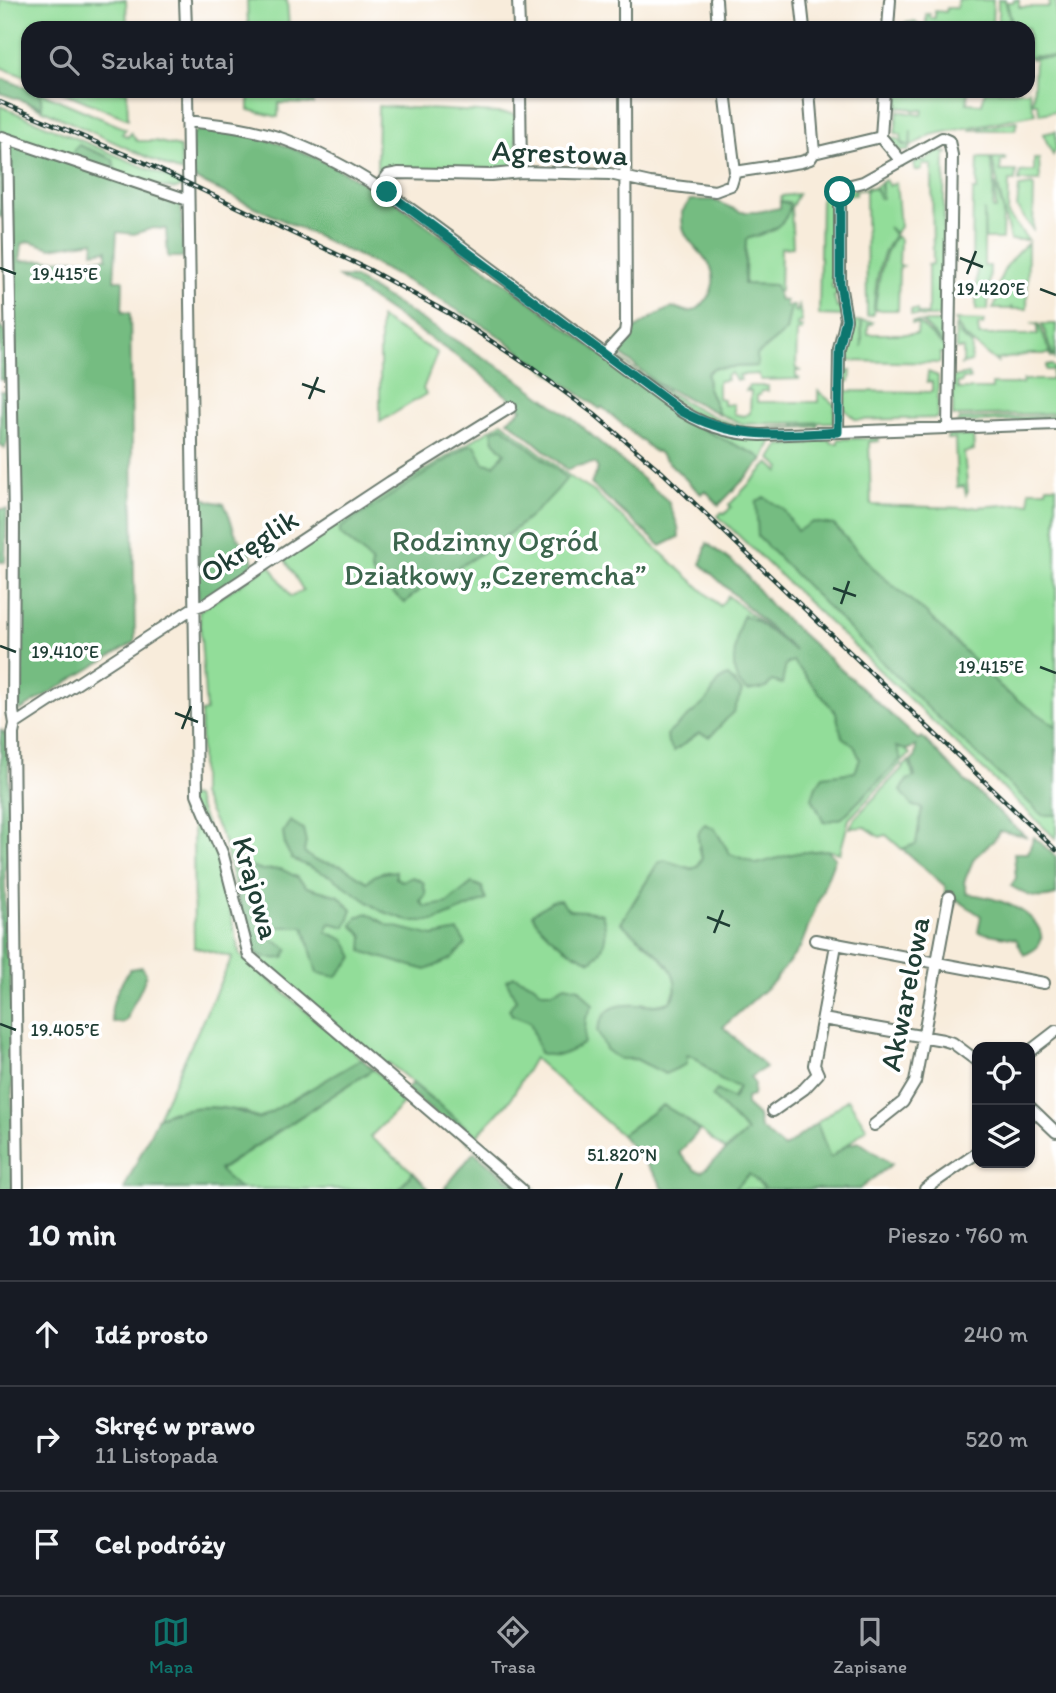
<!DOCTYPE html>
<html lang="pl">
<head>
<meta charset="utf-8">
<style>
	body { margin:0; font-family:Itim,sans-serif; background:#242831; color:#f1f3f6 }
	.controls { position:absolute; right:21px; bottom:21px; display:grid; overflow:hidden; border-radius:14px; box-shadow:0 2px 5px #0004 }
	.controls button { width:63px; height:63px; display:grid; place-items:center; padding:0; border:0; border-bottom:2px solid #363941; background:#171b24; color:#f1f3f6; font:35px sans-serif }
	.stop { position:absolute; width:21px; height:21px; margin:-16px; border:5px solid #0f766e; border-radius:50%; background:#fff }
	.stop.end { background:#0f766e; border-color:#fff; box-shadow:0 2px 7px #0008 }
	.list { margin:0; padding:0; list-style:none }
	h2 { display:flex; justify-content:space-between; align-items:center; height:91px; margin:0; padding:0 28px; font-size:30px }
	h2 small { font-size:23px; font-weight:400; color:#9ea1a6 }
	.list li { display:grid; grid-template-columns:46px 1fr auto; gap:21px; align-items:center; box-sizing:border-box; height:105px; padding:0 28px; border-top:2px solid #363941 }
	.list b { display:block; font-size:26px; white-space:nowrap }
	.list p { margin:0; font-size:23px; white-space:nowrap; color:#9ea1a6 }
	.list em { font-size:23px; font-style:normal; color:#9ea1a6 }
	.icon { flex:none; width:38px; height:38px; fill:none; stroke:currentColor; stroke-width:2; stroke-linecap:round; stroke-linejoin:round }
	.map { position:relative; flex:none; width:1056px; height:1189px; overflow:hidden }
	.search { position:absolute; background:#171b24; box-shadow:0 2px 5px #0004; left:21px; right:21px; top:21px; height:77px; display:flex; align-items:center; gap:18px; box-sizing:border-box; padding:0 24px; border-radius:21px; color:#9ea1a6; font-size:26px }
	.sheet { height:406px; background:#171b24 }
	nav { display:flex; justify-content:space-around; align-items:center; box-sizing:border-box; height:98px; border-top:2px solid #363941; background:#171b24; font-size:19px; color:#9ea1a6 }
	nav a { display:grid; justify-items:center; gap:4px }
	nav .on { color:#0f766e }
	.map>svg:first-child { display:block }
</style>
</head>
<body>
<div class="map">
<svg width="1056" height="1189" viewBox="0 0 1056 1189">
	<rect width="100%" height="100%" fill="#fff"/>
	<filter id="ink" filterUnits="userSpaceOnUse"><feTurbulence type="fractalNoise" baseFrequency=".0143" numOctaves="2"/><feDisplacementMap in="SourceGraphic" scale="14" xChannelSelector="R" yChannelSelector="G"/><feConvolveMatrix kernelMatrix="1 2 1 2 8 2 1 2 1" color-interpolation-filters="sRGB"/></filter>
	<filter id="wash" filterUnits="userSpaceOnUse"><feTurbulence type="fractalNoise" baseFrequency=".00686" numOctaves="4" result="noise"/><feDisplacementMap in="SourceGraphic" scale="28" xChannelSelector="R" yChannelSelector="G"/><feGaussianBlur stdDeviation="1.57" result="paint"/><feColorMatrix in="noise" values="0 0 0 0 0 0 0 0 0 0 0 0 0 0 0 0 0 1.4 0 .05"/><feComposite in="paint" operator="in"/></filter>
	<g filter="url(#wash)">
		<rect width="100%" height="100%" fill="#f8ecdb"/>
		<path fill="#92dd99" stroke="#588d66" stroke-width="2" d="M0,0H126L127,28H28V78L0,67Z
			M247,0H287L289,28H248Z
			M958,0H993L992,28H905V23L915,22L919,26H926V14H930V18H935V11L946,12L947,8H957Z
			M998,0H1005L1012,28H998Z
			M1014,0H1019V7H1049L1050,0H1056V57L1033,56L1032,59L1028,57V28H1013L1007,2H1014Z
			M1035,58H1056V111L1040,114L1037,103H1033Z
			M1028,89C1032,98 1030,106 1036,114L931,135L911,146V131L910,146L902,143L901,134L895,133L898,111L922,115L923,110L913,111V109L888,106L889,91H893L892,105H898L900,91H968L967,103L982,104L985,91H1028Z
			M60,91H127L128,119Z
			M249,91H312L313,104L279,103L278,117L249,110Z
			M40,92L126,129L122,134L128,137L131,133L137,141H155L180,147L182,173L21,100L41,107Z
			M0,106L179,182L181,187L176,189L166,188L73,164L0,136Z
			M378,106L514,114L516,119L517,164L512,171L385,174L377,171Z
			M888,109H895L891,111L888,138L898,139L902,145L909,147V151H900L885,136Z
			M1017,121L1015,130H969Z
			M1056,131V149L1053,155L1043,134Z
			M935,151L949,153L945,154L942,310L948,313C939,319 922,317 911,315V310H917L918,314H928V265L933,264L932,165H922V170H915L914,163L922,159L924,161L934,154Z
			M978,158H990L994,178L993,209H996L995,183L1003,209L1002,239H985L984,210V266H990L988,310H976L977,266L972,265L973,190H977Z
			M992,158H1006V160L1001,161L1000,171H1016L1015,181H1009L1008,214L1028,240H1010Z
			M1034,159H1039L1040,181H1019L1020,172L1034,171Z
			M885,180L889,186L896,182L900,227L895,233L888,227L894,235C878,257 875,288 873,315L867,316L866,190H856L855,195H845L846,192L855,189H875L880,199L876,189L866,187L873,188L880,183L882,199V182Z
			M1032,185L1034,187L1033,230L1017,208L1019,187Z
			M837,193V195H832V288H838L839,294L834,296L837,308L842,307V316L819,315L821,196Z
			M798,194L791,208L793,247L781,248L780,291L776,293L774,285L745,284L746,239L775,230L789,202L780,201L782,196Z
			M895,236L900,239L899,265L903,266L899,268L898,310H875C878,285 881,258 895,236Z
			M1028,243L1027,309H1013L1012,306V309H993C998,301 998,290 999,283C1003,267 1016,253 1028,243Z
			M791,306H794V311L797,312L799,306L802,322L797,323V327H802V331H797L796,369L801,371H796V377L800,379L761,380L758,374L739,375L741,380H736L731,373L726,376L727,380L718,381V398L723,399V405L734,404V414L744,416L750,413L751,391H746L749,386H768V391H761L760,395H757V402H818V391L835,405L834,422L743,424L719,414L708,388L707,374L713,368L757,366V355L786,331Z
			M380,318L437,353L423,389L426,394L380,422Z
			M955,320L984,321L983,325H978L979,335H1038V325L1031,323L1039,324L1052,358L1049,354H1030L996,360L998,363L963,335Z
			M861,321L862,347V321L873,322L872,324L868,325V334H917L918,324H912V322H918L945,348V353H940V363L849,361V341L847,340L851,322Z
			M922,322H939L945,325V346Z
			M1042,324H1056L1055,359L1054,358Z
			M955,325L961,336L972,345L971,362L960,365L963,363V349H956Z
			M613,353C638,376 717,426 752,428C773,429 796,425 818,424V427L750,429L716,423L688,411Z
			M1046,365H1052L1056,370V413L953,416V377L969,374L970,379H963L962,382L957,383L958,389H992V384H1022L1023,380H1052L1053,370H1046Z
			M851,370L850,381L846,382V391L932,392V382H927L928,372L938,376V418L856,420L843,408L844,373Z
			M1056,416V419L957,423L959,419Z
			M502,422L573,479L593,491L720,606L728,596L816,667L910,754L849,819L840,853L827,850L814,851L757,864L730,854L714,828L698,848L702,858L697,868C687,870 671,863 661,861L658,863L621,922C635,937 672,961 676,980C678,987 673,996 670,1002L656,1005L641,1003L630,1060L636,1059L647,1065L686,1055L695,1057L720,1080L739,1087L732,1099L719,1091L713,1096L747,1132L725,1150L686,1119L663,1105L621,1135L534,1058L510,1100L477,1136L389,1063L382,1065L248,948L224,841L201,795V712L206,711L199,611L270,565L291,597L303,590L284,558Z
			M703,427L772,440L763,460L759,456L719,438Z
			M948,435L973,436L974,450L964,453L968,492L966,495L964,486L957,487L955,439H947Z
			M879,438V441L869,442L871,505L964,508L1030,503L1029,490H1046L1047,486H1056V839L718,516L722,512L725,514L731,507L729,505L769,463L779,472L781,468L771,459L779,445L808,444L812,440H830L832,443H838V439Z
			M909,761L922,808L916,844L902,849L886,835L880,837L865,827L850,828L855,818Z
			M180,795L195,797L215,847L240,955L362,1059L259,1119L242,1110L173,1111L158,1117L232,957L194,947L193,815H181Z
			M373,1069L408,1099L370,1137L413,1172L399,1189H240L219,1171Z
			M848,1099L867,1128L830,1159L817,1123Z
			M749,1174L766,1189H734Z"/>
		<path fill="#75bc81" stroke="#4a7c5a" stroke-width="2" fill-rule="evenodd" d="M0,78L28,88V91L40,92L42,107L0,93Z
			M199,129L242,134L274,141L326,162L390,198L706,431L759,456L763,460L719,505L705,490L701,494L657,451L655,452L602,407L600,409L489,329L422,289L363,258L191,177V135Z
			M0,136L3,137V217H0Z
			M14,141L73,163L74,149L79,145L113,159L115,171L181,203L183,257H168L166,229L153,228L134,234L117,232L114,280H123L122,312L130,313L135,642L19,711L9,154ZM29,241L51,248L94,241L93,252L107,250V258L20,261L22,244Z
			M690,200H713L741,212H757L780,208V201L790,204C788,228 766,233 746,239L744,284L775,285L780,300L786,301V306H791L786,331L757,355V366L713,368L707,374L708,388L719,414L656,383L621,354C621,349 621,343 624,339C631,329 659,313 669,309C676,306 678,309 685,311C699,315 711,295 713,284C716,263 698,253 688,238C682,231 682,221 682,212Z
			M339,277L354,278L512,375L574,420L668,501L678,526L679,537L661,546L591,484L598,469L595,463L576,466L568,470L508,420L522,409L474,368Z
			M0,325L6,332L7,380H0Z
			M1,391H5C7,408 13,433 5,448L0,444Z
			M502,426L567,478C539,515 498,543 459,567C440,579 420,586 405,603L375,578L371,569L372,563L362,552L340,534V528L470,445H475L484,463L494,465L505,453L494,441L492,431Z
			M197,494L210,501L224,504C234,520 230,537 249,548L253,563L247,570L203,603L198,601Z
			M764,497L783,509L797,531L813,522L834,525L876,571L926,613L1006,692L1056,726V815H1042L927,707L758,537L756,502Z
			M0,509H7L5,562H0Z
			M707,543L741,569L771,606L919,740L922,737L963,779L1025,836L1000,831L993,841L974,858L964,882L967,894C990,896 1030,907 1040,931C1045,944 1035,950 1024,955L1016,939L978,932L981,916L956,899L953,913L947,922L945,886L902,849L916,844L922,808L913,806L901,791L907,780L915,777L911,761L915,758L916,746L906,750L896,747L901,759L842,818L824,822L812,798L816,786L823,776L855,772L860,759L854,746L842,737L836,713L793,661L786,664L782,684L772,681L766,688L747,691C743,687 738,683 736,677C731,665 737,626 744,615L755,620L795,651L701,564Z
			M728,676L742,691L734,711L710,737L699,733L674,751L668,743L667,735C678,724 690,715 702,705C713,697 714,680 728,676Z
			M1,730L8,736L10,855L5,871L6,955L11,960L13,1189H0Z
			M290,821L303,829L306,842L304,852L314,860L342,866L367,882C376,873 382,872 396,871V878L402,881L413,877L423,882L426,895L420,901L425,907L447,903L472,883L482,887L486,900L435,921H410L381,911L332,877L292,859L285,846L283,832Z
			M705,824L714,828L730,854L757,864L796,853L827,850L835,858L800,948L773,982L723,1027L766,1067L750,1077L754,1083L753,1096L746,1098V1105L758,1116L760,1128L784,1148L817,1123L830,1158L847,1145L859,1142L892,1164L859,1189H766L749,1174L734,1189H663L657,1177L621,1135L663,1105L686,1119L699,1131L679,1153L695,1170L702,1172L747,1132L712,1096L717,1090L733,1099L739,1087L720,1080L695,1057L687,1055V1064L665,1074L636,1059H620L612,1054L606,1049L597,1031C608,991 638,1010 665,1004C681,1000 676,977 669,967C661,955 634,934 621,923L658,863L664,860L692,869L697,867L702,858C700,846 693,834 705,824Z
			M1034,837L1056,857V895C1037,901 1027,896 1011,886L1016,878L1014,853H1028Z
			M244,864L262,870L281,869L297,877L307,887L339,896L352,910L346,927L330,923L326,932L345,940L354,957L336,977L317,973L304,927H267L261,933L288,949L284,958C273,959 261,959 253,949C243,936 237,885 235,867Z
			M560,900C571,914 569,909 585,911C590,911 597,913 602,914C608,932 607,949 591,961C570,953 543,935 532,914L552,901Z
			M367,913L388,925L433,936L458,931L466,944L451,959L426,970C404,964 383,959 362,951L363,936L352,925L357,917Z
			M142,967L146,973C144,991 131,1002 127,1020L122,1023L113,1022C107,1005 121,983 130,969Z
			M514,976L533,984L542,992H553L565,985L579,988L593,1005L586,1018L584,1043C569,1053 559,1059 540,1053L530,1022L512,1015L509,1009L516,1000L506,980Z
			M362,1059L373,1069L219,1170L240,1189H124L158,1117C192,1104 226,1103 259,1119Z
			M412,1083L477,1136L495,1157L536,1189H523L406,1089Z
			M474,1152L519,1189H444Z
			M413,1172L429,1189H399Z"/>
	</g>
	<g filter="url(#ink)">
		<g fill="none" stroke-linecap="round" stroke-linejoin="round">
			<defs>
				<path id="minor" d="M185,0L186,28
					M518,0L519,28
					M624,0V28
					M716,0L718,28
					M801,0L804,28
					M888,28L890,0
					M187,91L197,794L223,855L249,956L521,1189
					M520,91L521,172
					M809,91L814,153
					M187,121C221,125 254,128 286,140C361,168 422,217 485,264C548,311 610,359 673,405C699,424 728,434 761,435L1056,424
					M2,137L188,200
					M881,137L884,91
					M7,139L14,518L13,711L15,724L13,734L18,1189
					M735,172L801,162L810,159L814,153L881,137L901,161
					M379,187L388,175L399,173L491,175L521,172L610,174L650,183L715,191L731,185L735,172L725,91
					M605,354L625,332L626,325L625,91
					M838,432L839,349L846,319L840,284V188L863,182L942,138L949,141L952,155L948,428
					M15,724L193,608L207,603L390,482L511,407
					M815,940L1044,983
					M823,1019L943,1040L953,1043L977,1061
					M1030,1051L1056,1031
					M1030,1107L1056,1132
					M773,1111L804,1089L818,1074L814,1065L836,945
					M874,1125L903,1102L915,1082L949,897
					M925,1189L977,1153"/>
			</defs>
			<use href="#minor" stroke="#6b7a6e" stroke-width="14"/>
			<use href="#minor" stroke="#fff" stroke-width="10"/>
			<defs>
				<path id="rail" d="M0,102L141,161L368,269L450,314L532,368L594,414L663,473L1056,850"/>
			</defs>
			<use href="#rail" stroke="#1f3d34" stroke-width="4.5"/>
			<use href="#rail" stroke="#fff" stroke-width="2" stroke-dasharray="5" stroke-linecap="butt"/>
		</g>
	</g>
	<g fill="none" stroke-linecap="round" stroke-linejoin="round" filter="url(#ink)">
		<path stroke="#0f766e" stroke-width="9" d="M387,192L681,411C733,440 781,435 838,432L839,349L846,319L840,284V192"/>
	</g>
	<path fill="none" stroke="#1f3d34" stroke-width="2.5" d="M960,258L983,267M0,268L16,274M967,274L976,251M1040,289L1056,295M302,384L325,392M309,399L318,377M833,588L856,596M841,604L849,581M0,646L16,652M1040,667L1056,673M175,713L198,722M182,729L191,706M707,917L730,926M714,933L723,910M0,1024L16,1030M616,1189L622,1173"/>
	<g text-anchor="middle" stroke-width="7" stroke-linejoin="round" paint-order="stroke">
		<g font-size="30" fill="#1f3d34" stroke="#fff">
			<text transform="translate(560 153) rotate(2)" y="10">Agrestowa</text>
			<text transform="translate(249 546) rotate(-33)" y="10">Okręglik</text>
			<text transform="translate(256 888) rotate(74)" y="10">Krajowa</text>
			<text transform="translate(905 994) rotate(-79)" y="10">Akwarelowa</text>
		</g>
		<g font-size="30" fill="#3c654d" stroke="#fff">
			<text x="495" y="551">Rodzinny Ogród<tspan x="495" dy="34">Działkowy „Czeremcha”</tspan></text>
		</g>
	</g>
	<g font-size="18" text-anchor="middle" fill="#1f3d34" stroke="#fff" stroke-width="7" stroke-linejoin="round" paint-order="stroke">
		<text x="65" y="280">19.415°E</text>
		<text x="991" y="295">19.420°E</text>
		<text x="65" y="658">19.410°E</text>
		<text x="991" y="673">19.415°E</text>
		<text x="65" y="1036">19.405°E</text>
		<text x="622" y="1161">51.820°N</text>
	</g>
</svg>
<div class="controls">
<button><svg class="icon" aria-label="locate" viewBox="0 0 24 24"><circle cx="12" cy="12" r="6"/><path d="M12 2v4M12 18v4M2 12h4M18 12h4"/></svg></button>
<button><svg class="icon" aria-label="layers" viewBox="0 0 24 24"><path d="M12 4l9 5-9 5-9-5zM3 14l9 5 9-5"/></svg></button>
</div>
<div class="stop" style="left:840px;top:192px"></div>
<div class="stop end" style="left:387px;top:192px"></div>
<div class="search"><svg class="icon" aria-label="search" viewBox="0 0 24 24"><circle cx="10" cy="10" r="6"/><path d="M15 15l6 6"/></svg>Szukaj tutaj</div>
</div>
<section class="sheet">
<h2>10 min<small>Pieszo · 760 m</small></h2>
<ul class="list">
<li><svg class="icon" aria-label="ahead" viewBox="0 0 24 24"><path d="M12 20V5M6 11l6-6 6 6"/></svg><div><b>Idź prosto</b></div><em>240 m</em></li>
<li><svg class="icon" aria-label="right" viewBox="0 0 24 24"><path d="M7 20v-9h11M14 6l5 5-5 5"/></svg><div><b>Skręć w prawo</b><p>11 Listopada</p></div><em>520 m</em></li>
<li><svg class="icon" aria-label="arrive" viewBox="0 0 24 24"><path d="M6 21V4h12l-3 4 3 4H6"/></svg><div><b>Cel podróży</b></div></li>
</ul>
</section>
<nav>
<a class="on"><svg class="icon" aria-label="map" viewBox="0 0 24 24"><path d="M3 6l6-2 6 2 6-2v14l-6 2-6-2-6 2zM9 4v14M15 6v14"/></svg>Mapa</a>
<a><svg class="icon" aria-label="directions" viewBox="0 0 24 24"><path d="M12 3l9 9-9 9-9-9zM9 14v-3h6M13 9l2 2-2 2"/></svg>Trasa</a>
<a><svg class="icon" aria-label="saved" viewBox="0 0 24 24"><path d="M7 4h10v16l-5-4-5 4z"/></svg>Zapisane</a>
</nav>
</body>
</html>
